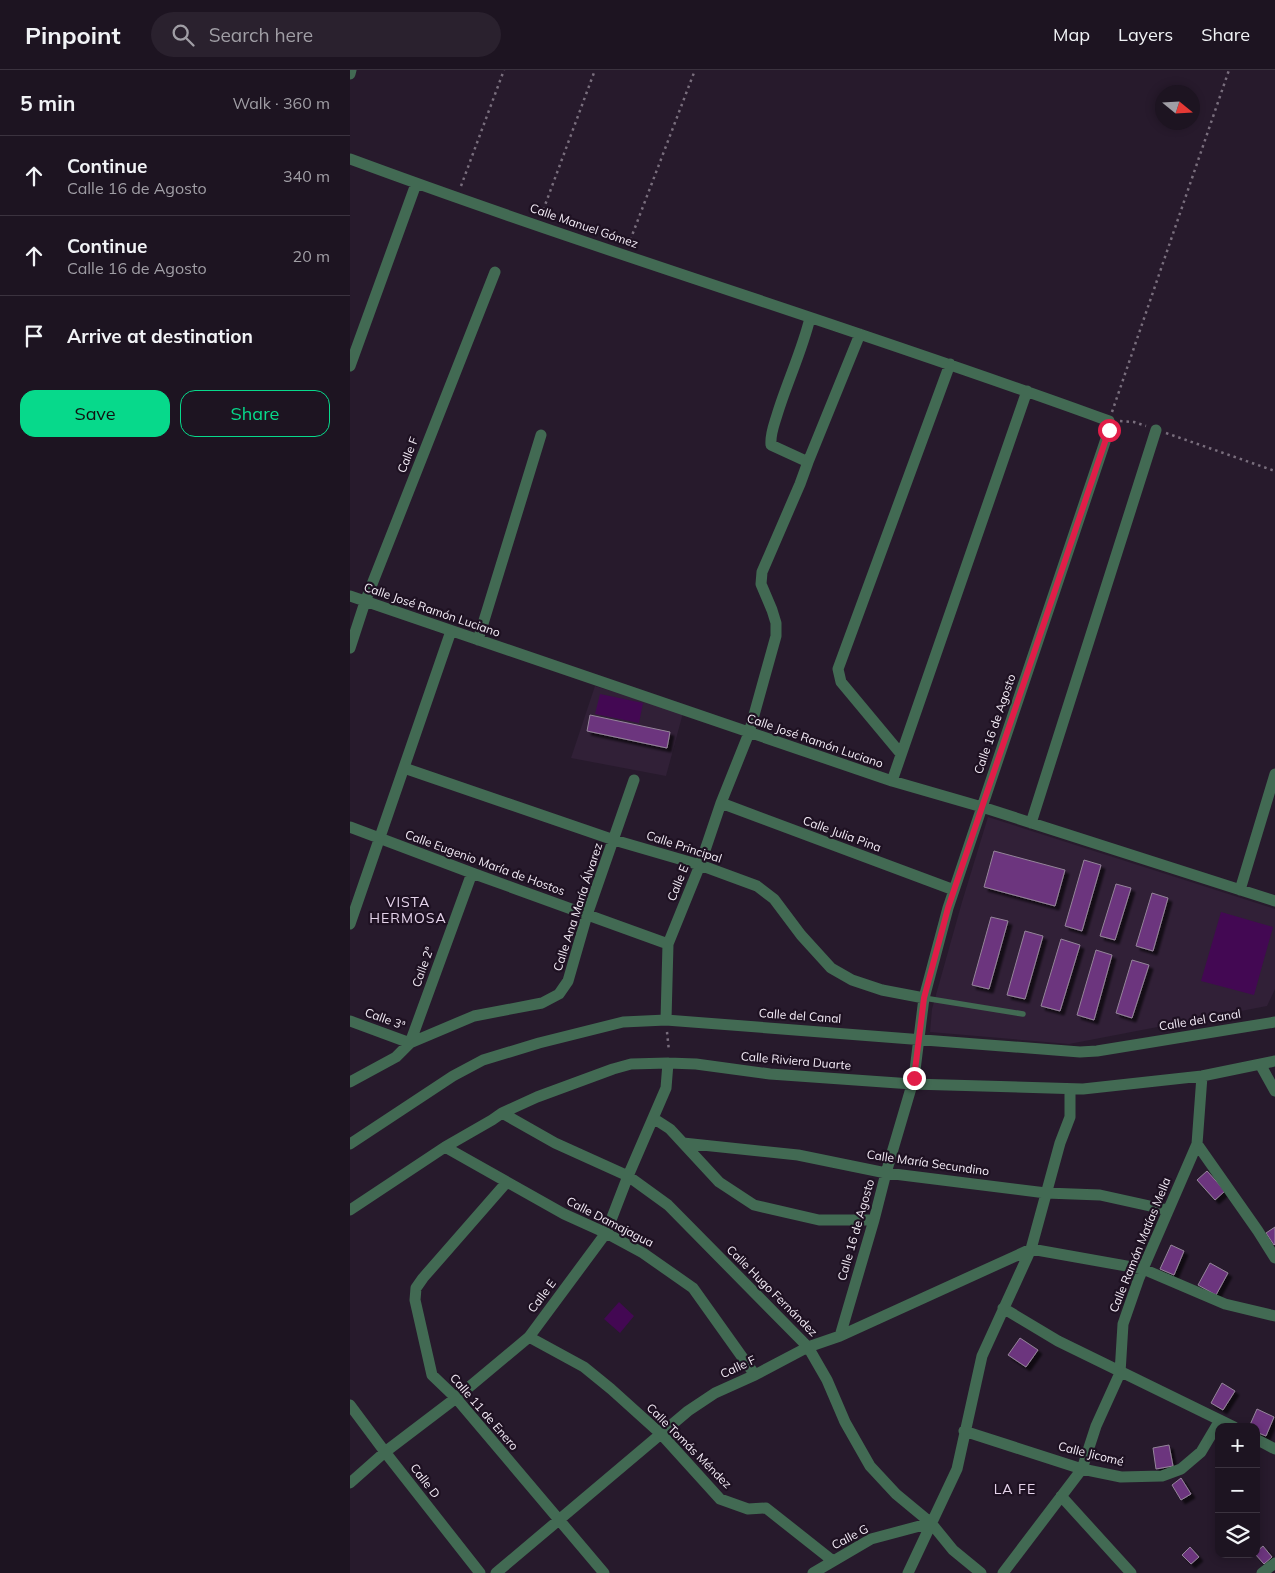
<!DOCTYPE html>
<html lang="en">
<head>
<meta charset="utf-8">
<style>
	body { margin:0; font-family:Mulish,sans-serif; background:#2a212e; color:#f1f3f6 }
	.controls { position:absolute; right:15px; bottom:15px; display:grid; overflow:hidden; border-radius:10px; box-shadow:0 2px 8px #0003 }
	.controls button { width:45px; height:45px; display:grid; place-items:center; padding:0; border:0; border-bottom:1px solid #3b333f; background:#1d1421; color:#f1f3f6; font:25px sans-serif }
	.compass { position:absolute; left:805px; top:15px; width:45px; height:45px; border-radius:50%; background:#1d1421; box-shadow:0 2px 8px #0003; rotate:108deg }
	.stop { position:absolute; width:15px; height:15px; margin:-11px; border:4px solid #e11d48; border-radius:50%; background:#fff }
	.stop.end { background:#e11d48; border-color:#fff; box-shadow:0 1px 5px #0008 }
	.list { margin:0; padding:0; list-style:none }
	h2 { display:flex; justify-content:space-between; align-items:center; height:65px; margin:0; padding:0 20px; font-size:21px }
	h2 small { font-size:16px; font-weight:400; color:#a09ea5 }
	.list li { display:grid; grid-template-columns:32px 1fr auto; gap:15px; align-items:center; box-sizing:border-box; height:80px; padding:0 20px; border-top:1px solid #3b333f }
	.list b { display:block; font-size:19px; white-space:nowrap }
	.list p { margin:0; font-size:16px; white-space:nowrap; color:#a09ea5 }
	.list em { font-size:16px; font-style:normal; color:#a09ea5 }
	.actions { display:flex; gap:10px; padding:15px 20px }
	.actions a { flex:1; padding:11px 0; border:1px solid #07d98b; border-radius:15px; text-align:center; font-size:18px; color:#07d98b }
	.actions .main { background:#07d98b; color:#111 }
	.icon { flex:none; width:28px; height:28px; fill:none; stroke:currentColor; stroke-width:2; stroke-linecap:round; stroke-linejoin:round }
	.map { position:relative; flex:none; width:925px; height:1503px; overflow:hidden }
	header { display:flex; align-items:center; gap:30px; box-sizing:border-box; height:70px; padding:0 25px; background:#1d1421; border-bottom:1px solid #3b333f }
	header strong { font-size:24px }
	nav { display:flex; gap:28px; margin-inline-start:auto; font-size:18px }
	.search { width:350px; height:45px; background:#2a212e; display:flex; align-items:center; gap:12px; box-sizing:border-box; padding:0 18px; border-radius:28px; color:#a09ea5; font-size:19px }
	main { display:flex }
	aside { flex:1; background:#1d1421 }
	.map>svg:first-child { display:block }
</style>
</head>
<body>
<header>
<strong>Pinpoint</strong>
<div class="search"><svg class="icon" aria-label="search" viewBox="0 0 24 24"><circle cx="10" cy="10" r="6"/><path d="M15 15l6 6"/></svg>Search here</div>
<nav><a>Map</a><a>Layers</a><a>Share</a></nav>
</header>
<main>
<aside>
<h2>5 min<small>Walk · 360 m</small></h2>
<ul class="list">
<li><svg class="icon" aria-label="ahead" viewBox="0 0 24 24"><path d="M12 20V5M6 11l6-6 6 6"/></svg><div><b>Continue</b><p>Calle 16 de Agosto</p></div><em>340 m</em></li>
<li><svg class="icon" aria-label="ahead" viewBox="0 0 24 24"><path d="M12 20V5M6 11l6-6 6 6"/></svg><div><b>Continue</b><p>Calle 16 de Agosto</p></div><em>20 m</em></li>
<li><svg class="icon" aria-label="arrive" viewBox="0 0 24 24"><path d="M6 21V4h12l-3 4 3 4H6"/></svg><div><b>Arrive at destination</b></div></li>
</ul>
<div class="actions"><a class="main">Save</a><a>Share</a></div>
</aside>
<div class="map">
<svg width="925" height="1503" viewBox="0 0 925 1503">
	<defs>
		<filter id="shadow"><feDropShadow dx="4" dy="4" stdDeviation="1" flood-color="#0009"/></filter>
	</defs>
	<rect width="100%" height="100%" fill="#271a2c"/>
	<path fill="#312037" d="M245,616L333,643L316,706L221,688Z
		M638,747L925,839V919L917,936L719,974L580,962L582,939L612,832Z"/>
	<path fill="#430853" d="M250,624L293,633L289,653L245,644Z
		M871,842L923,857L904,925L851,911Z
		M269,1232L284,1246L270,1263L254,1249Z"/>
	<path fill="#6c357e" stroke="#95859a" filter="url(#shadow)" d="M240,645L320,662L317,678L237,661Z
		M644,781L715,800L705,836L634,817Z
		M734,790L751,795L732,861L715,856Z
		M766,814L781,818L765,870L750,866Z
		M802,823L818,828L803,881L786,876Z
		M641,847L658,851L639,919L622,915Z
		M675,861L693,866L675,929L657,925Z
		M711,869L730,875L710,941L691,936Z
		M746,880L762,885L744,950L727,945Z
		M782,890L799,895L782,948L766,943Z
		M857,1101L875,1121L865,1130L847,1110Z
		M925,1157V1174L924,1175L916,1163Z
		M821,1175L834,1181L824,1205L810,1199Z
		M860,1193L878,1203L866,1225L848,1215Z
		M670,1268L688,1280L676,1297L658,1285Z
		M872,1313L885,1321L873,1340L861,1333Z
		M907,1339L924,1347L916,1366L906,1362V1357H899Z
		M819,1375L823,1396L806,1399L803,1378Z
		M831,1408L841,1424L831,1430L822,1415Z
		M913,1476L922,1487L914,1494L905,1484L906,1482Z
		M840,1477L849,1487L841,1494L832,1485Z"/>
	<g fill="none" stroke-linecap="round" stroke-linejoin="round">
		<path stroke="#796e7d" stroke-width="2.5" stroke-dasharray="2.5 4" stroke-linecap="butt" d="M111,116L154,0
			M191,146L245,0
			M278,176L345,0
			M762,342L879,0
			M770,351L784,352L796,356
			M816,363L925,401
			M317,962L319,981"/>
		<path stroke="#426a53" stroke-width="5.5" d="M574,928L673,944"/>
		<path stroke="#426a53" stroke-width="11" d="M0,4L1,0
			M0,89C251,182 508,259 759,351V360L598,838L574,928L564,1008L536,1103L524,1150L490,1266
			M0,296L66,114
			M458,392L510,264
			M0,526L542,711L632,737L925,831
			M128,570L191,365
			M0,578L15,532L145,202
			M551,684L491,612L488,599L600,294
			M54,698L264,770L350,795L407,816L424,829L451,865L481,898L502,910L532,920L574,928
			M542,711L677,321
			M371,733L604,820
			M681,753L806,360
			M0,757L122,803L318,874
			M890,820L925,704
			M0,854L101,561
			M316,950L318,874L350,795L371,733L399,663L426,566V553L422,540L411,514L412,502L450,414L458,392L421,375C420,364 424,355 427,345C437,312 452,281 460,248
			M0,951L60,973L122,803
			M910,994L925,1021
			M0,1012L46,987L60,973L124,946L192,933L209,924L218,911L237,845L284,710
			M152,1043L205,1073L278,1106L318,1135L458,1277L477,1310L495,1352L520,1396L546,1424L581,1453L603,1480L631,1503
			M303,1048L320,1059L369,1112L404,1135L469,1150H524
			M333,1073L448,1085L536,1103L696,1123L750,1125L818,1140
			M0,1074L103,1006L133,990L189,973L273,952L316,950L730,982L747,981L925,952
			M847,1074L908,1161L925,1188
			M95,1077L214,1144L256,1163L293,1183L343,1218L405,1305
			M156,1113L73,1208L66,1218L65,1230L82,1305L106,1328L254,1503
			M0,1140L95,1077L142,1050L152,1043L187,1027L263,999L281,994L318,993L346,994L420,1004L562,1014L733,1019L852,1006L925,991
			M653,1238L708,1271L884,1357
			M179,1267L234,1297L261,1319L312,1365L370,1429L398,1439L416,1438L483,1491
			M0,1335L35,1382L130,1503
			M614,1361L732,1399L771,1407L812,1406L831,1399L851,1382L870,1350
			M906,1369L925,1379
			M0,1413L35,1382L106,1328L179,1267L256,1163L278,1106L316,1018L318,993
			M711,1426L781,1503
			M146,1503L338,1341L365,1323L405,1305L458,1277L490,1266L681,1179L793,1199L875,1234L925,1246
			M463,1503L521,1469L581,1453
			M558,1503L607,1399L632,1286L681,1179L710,1073L720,1047V1019
			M653,1503L732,1399L746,1356L770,1303L773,1254L789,1208L847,1074L852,1006
			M912,1503L925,1493"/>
	</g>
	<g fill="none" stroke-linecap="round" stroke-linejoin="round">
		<path stroke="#e11d48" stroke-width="6" d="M564,1008L574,928L598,838L759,360"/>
	</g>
	<g text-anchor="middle" stroke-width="4.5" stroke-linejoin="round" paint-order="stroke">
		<g font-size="12" fill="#f4ecf7" stroke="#1e1122">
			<text transform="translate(234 156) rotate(19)" y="4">Calle Manuel Gómez</text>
			<text transform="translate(58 385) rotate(-69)" y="4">Calle F</text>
			<text transform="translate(82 540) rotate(19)" y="4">Calle José Ramón Luciano</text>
			<text transform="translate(645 654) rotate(-71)" y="4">Calle 16 de Agosto</text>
			<text transform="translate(465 671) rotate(19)" y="4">Calle José Ramón Luciano</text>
			<text transform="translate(492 764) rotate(20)" y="4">Calle Julia Pina</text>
			<text transform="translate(334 777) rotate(18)" y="4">Calle Principal</text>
			<text transform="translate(135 793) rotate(20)" y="4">Calle Eugenio María de Hostos</text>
			<text transform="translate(328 813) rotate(-68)" y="4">Calle E</text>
			<text transform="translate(228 837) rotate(-72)" y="4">Calle Ana María Álvarez</text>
			<text transform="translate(73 897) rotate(-70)" y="4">Calle 2ª</text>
			<text transform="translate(450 946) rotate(4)" y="4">Calle del Canal</text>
			<text transform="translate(35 949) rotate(20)" y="4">Calle 3ª</text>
			<text transform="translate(850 950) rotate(-9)" y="4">Calle del Canal</text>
			<text transform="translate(446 991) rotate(5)" y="4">Calle Riviera Duarte</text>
			<text transform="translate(578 1093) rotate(8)" y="4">Calle María Secundino</text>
			<text transform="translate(260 1152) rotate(27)" y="4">Calle Damajagua</text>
			<text transform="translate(506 1160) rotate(-74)" y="4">Calle 16 de Agosto</text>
			<text transform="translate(790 1175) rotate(-68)" y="4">Calle Ramón Matías Mella</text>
			<text transform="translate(422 1221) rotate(45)" y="4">Calle Hugo Fernández</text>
			<text transform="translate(192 1226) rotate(-53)" y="4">Calle E</text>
			<text transform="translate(388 1297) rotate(-25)" y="4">Calle F</text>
			<text transform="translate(134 1342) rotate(49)" y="4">Calle 11 de Enero</text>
			<text transform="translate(339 1376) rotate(45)" y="4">Calle Tomás Méndez</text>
			<text transform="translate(741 1384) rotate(14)" y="4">Calle Jicomé</text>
			<text transform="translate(75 1411) rotate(52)" y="4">Calle D</text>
			<text transform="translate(500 1467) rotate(-28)" y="4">Calle G</text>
		</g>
		<g font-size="14" letter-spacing="1" fill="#e4d3ea" stroke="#1e1122">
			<text x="58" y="837">VISTA<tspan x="58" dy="16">HERMOSA</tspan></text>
			<text x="665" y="1424">LA FE</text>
		</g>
	</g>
</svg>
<div class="controls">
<button>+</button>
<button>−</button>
<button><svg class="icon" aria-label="layers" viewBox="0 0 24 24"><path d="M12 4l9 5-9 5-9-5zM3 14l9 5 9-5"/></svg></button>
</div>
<svg class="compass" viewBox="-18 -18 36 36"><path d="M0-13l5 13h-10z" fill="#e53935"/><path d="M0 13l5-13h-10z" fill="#a09ea5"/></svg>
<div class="stop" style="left:759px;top:360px"></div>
<div class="stop end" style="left:564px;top:1008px"></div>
</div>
</main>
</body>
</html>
